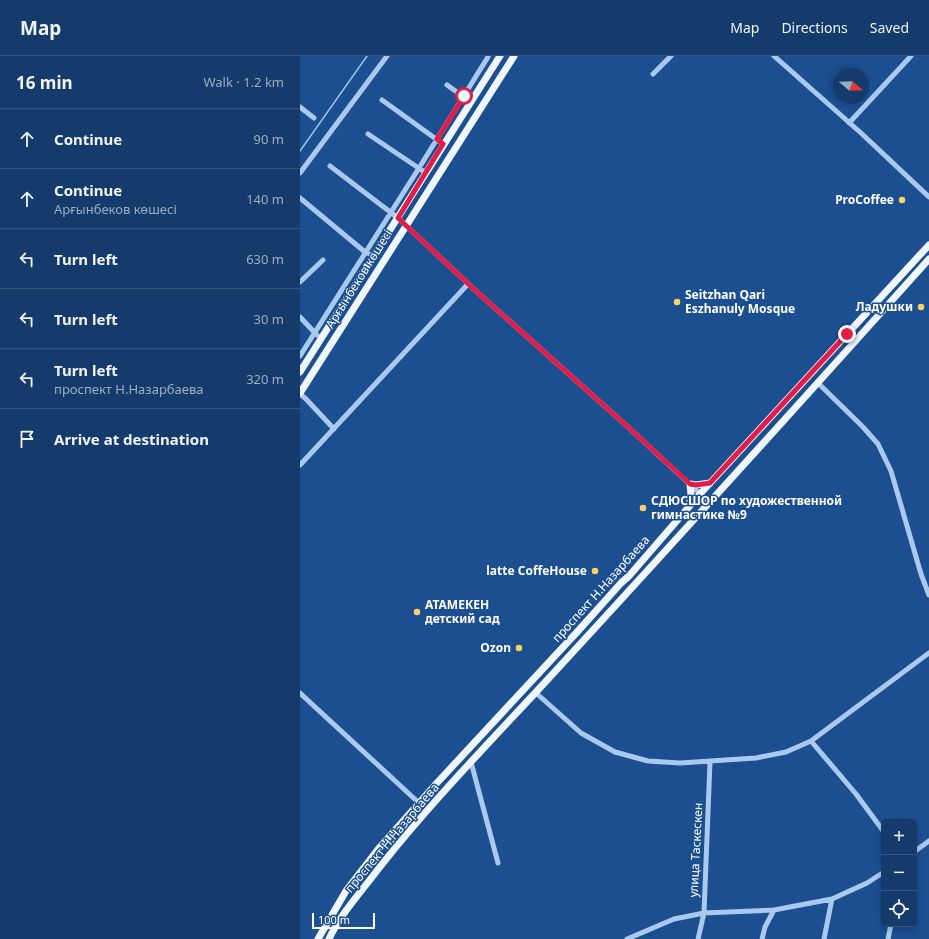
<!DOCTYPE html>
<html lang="en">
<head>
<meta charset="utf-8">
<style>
	body { margin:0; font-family:"Noto Sans",sans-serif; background:#1d4271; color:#f1f3f6 }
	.controls { position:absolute; right:12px; bottom:12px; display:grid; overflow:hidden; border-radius:6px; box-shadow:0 2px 6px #0003 }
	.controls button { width:36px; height:36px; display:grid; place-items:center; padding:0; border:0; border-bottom:1px solid #33557e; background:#143b6b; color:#f1f3f6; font:20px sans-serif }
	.compass { position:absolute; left:533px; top:12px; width:36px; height:36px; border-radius:50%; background:#143b6b; box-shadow:0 2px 6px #0003; rotate:109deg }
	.scale { position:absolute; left:12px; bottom:10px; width:63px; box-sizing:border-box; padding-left:4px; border:2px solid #fff; border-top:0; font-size:11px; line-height:14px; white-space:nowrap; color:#fff; -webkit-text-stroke:3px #1b4f8f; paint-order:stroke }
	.stop { position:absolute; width:12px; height:12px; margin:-9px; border:3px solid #e11d48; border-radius:50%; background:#fff }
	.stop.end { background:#e11d48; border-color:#fff; box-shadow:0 1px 4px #0008 }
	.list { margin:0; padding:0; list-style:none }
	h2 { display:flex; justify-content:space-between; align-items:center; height:52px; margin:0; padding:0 16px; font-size:17px }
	h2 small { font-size:13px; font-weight:400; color:#9dadc1 }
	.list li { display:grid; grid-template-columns:26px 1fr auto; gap:12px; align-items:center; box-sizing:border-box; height:60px; padding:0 16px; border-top:1px solid #33557e }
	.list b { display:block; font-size:15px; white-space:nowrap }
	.list p { margin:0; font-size:13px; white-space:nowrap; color:#9dadc1 }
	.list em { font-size:13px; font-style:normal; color:#9dadc1 }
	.icon { flex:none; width:22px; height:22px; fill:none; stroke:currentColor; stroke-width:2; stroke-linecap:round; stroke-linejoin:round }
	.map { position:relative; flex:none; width:629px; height:883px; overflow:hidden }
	header { display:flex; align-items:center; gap:24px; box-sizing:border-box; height:56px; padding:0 20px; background:#143b6b; border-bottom:1px solid #33557e }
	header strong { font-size:19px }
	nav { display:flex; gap:22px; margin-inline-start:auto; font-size:14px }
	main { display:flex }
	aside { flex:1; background:#143b6b }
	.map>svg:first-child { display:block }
</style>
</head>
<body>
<header>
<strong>Map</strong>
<nav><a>Map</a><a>Directions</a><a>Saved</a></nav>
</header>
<main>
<aside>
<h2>16 min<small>Walk · 1.2 km</small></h2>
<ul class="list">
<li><svg class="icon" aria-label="ahead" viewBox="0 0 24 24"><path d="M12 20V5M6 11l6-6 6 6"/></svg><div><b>Continue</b></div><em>90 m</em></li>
<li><svg class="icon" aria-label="ahead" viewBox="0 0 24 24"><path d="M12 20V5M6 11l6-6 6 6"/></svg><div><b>Continue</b><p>Арғынбеков көшесі</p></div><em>140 m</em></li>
<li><svg class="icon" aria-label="left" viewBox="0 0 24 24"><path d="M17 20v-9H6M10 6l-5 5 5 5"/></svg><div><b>Turn left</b></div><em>630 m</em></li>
<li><svg class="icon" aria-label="left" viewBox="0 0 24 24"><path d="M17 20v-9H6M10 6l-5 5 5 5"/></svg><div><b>Turn left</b></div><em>30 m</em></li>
<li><svg class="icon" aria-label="left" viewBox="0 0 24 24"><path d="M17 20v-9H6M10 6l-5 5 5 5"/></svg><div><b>Turn left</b><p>проспект Н.Назарбаева</p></div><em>320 m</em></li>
<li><svg class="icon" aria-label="arrive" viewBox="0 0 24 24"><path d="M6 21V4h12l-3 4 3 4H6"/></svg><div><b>Arrive at destination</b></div></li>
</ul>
</aside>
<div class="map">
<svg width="629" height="883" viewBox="0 0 629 883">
	<rect width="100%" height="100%" fill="#1b4f8f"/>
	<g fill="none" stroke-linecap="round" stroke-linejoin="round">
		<path stroke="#9cc4f0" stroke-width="1.5" d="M0,95L67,0"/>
		<path stroke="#a9c9ee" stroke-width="5" d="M474,0L561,77L629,141
			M353,18L371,0
			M147,29L171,46
			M82,44L143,88
			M0,51L14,62
			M549,67L611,0
			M68,78L126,117
			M30,110L98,162L177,236L328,371L409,446
			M0,117L87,0
			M0,142L65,196L74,200
			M0,226L23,204
			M0,261L17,279
			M0,300L119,112L188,1
			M518,327L563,371L578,388L591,415L621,518L629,539
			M0,338L6,343L34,373
			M0,409L168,228
			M0,637L119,747
			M236,637L281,677L315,696L348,705L380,707L456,702L486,696L511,685L556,738L584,776
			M511,685L629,597
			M171,706L198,807
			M614,796L629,785
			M327,883L374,863L404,857L474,854L532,843L567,827L584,816
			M398,883L404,857L410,706
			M462,883L465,871L474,854
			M524,883L532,843
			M588,883L591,868"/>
		<path stroke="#f0f6ff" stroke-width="7" d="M0,316L200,0
			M0,337L214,0
			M389,450L391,439L390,428L396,429L410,427
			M18,883L46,835L80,791L136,728L278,575L321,527L329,520L400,438L629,189
			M29,883C41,857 62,835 79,812C128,750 183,693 237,635C369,492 499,348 629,203"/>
	</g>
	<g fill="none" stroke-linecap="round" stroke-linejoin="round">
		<path stroke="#e11d48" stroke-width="5" d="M164,40L137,83L143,88L98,162L177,236L328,371L390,428L396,429L410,427L547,278"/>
	</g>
	<g fill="#ffd166" stroke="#1b4f8f" stroke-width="1.5">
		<circle cx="602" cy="144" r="4"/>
		<circle cx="377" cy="246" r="4"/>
		<circle cx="621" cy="251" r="4"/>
		<circle cx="343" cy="452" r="4"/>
		<circle cx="295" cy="515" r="4"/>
		<circle cx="117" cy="556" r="4"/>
		<circle cx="219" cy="592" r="4"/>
	</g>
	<g text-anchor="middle" stroke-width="3" stroke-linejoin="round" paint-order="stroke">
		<g font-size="12" font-weight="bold" fill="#fff" stroke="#1b4f8f" text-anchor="end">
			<text x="594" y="148">ProCoffee</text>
			<text x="385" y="243" text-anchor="start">Seitzhan Qari<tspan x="385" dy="14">Eszhanuly Mosque</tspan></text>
			<text x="613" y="255">Ладушки</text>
			<text x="351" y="449" text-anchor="start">СДЮСШОР по художественной<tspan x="351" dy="14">гимнастике №9</tspan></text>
			<text x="287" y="519">latte CoffeHouse</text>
			<text x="125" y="553" text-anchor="start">АТАМЕКЕН<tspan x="125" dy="14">детский сад</tspan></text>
			<text x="211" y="596">Ozon</text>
		</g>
		<g font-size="12" fill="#fff" stroke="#1b4f8f">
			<text transform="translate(59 223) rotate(-58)" y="4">Арғынбеков көшесі</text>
			<text transform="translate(301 533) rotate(-48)" y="4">проспект Н.Назарбаева</text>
			<text transform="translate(92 782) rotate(-50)" y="4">проспект Н.Назарбаева</text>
			<text transform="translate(396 794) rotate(-87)" y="4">улица Таскескен</text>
		</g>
	</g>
</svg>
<div class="controls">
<button>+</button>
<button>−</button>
<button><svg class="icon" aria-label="locate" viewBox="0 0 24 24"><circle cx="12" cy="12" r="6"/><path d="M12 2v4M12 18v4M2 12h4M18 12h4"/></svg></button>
</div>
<svg class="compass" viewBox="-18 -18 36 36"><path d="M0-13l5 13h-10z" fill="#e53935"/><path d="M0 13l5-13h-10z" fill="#9dadc1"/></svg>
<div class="scale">100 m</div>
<div class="stop" style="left:164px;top:40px"></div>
<div class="stop end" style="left:547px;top:278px"></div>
</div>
</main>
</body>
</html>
